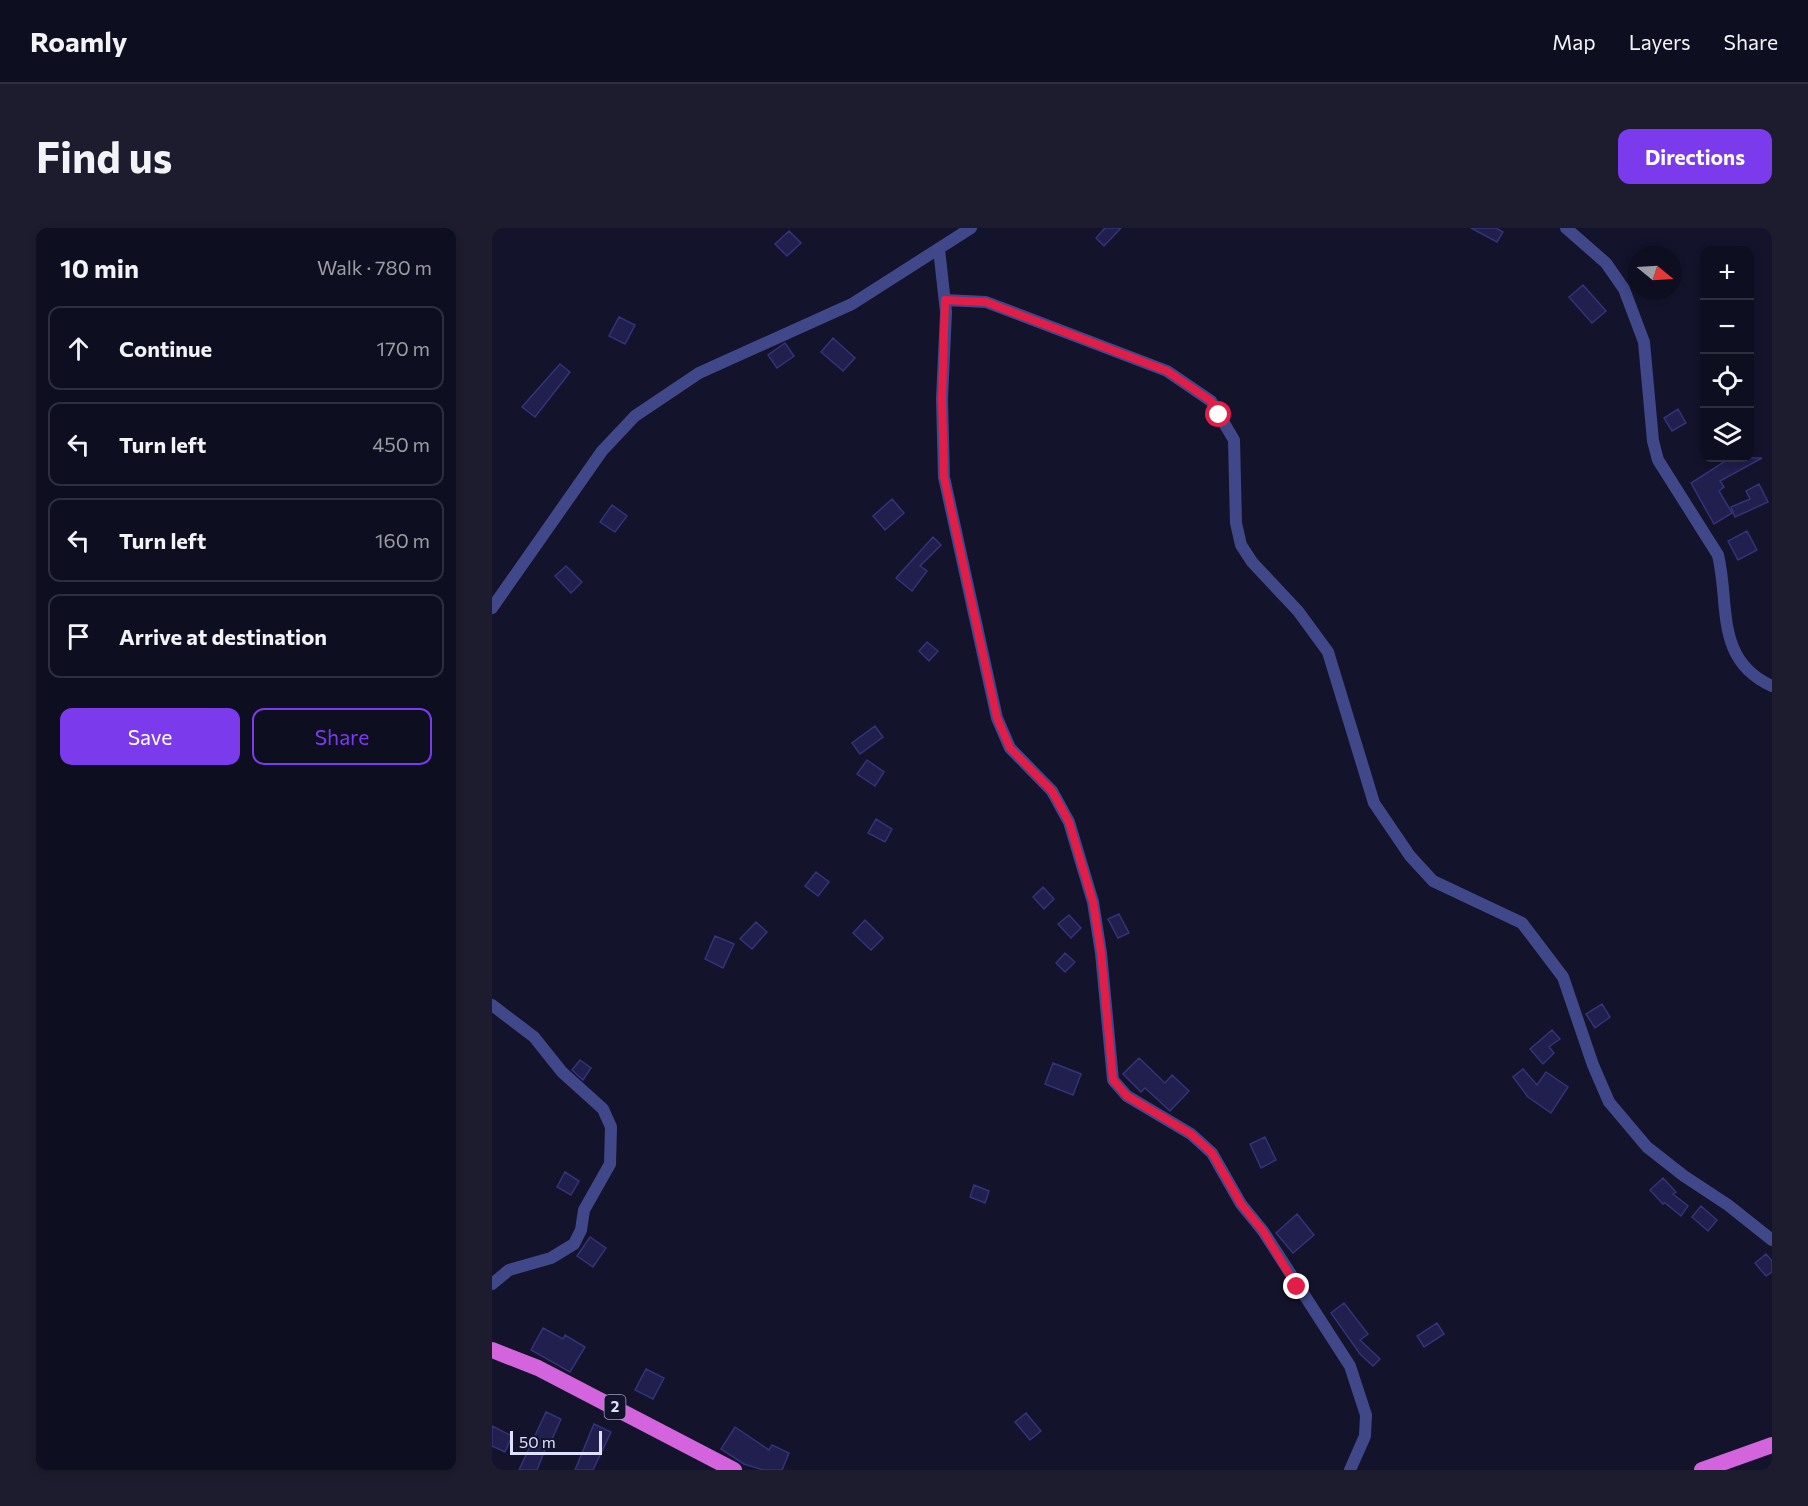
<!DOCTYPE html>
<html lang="en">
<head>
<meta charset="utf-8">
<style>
	body { margin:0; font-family:Commissioner,sans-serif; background:#1c1c2e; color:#f1f3f6 }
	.controls { position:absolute; right:18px; top:18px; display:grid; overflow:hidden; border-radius:12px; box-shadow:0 3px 9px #0003 }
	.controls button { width:54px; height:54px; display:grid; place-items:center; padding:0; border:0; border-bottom:2px solid #2e2e3f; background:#0e0e21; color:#f1f3f6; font:30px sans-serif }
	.compass { position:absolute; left:1136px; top:18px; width:54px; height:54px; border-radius:50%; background:#0e0e21; box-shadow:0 3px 9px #0003; rotate:108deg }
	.scale { position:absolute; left:18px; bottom:15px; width:92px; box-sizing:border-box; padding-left:6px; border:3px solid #dfe0fe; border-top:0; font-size:16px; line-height:21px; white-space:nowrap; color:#dfe0fe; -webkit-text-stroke:4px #13132c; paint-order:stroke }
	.stop { position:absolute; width:18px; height:18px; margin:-14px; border:4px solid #e11d48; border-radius:50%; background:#fff }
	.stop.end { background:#e11d48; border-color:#fff; box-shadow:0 2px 6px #0008 }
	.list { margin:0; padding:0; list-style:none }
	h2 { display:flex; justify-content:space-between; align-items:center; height:78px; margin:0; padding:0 24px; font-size:26px }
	h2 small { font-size:20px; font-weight:400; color:#9b9ca5 }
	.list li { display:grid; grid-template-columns:39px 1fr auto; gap:18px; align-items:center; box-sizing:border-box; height:84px; margin:0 12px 12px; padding:0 12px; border:2px solid #2e2e3f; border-radius:12px }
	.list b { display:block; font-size:22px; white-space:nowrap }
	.list em { font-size:20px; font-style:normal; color:#9b9ca5 }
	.actions { display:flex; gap:12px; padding:18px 24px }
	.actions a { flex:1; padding:14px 0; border:2px solid #7c3aed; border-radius:12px; text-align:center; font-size:21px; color:#7c3aed }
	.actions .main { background:#7c3aed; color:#fff }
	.icon { flex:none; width:33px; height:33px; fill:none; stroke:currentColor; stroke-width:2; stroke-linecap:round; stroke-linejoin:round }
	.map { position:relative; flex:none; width:1280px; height:1242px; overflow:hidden; border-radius:12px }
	header { display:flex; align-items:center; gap:36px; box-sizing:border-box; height:84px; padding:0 30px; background:#0e0e21; border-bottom:2px solid #2e2e3f }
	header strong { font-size:28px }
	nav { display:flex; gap:33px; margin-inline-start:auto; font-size:21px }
	.intro { display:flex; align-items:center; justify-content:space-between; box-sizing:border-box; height:144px; padding:0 36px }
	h1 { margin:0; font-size:42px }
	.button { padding:15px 27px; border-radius:12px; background:#7c3aed; color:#fff; font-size:21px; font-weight:700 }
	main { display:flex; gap:36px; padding:0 36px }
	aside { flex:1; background:#0e0e21; border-radius:12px; box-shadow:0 3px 9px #0003 }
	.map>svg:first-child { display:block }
</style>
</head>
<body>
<header>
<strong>Roamly</strong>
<nav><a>Map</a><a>Layers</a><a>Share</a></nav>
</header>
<div class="intro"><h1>Find us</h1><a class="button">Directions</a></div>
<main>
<aside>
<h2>10 min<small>Walk · 780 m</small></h2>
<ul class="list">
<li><svg class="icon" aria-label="ahead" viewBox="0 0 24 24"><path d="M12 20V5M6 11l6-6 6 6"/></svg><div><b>Continue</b></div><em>170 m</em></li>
<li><svg class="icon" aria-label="left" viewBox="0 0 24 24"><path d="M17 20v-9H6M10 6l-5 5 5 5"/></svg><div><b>Turn left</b></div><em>450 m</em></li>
<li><svg class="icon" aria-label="left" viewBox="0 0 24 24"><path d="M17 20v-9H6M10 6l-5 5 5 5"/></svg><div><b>Turn left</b></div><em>160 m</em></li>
<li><svg class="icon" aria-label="arrive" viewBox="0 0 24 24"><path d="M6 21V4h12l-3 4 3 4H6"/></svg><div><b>Arrive at destination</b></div></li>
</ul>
<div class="actions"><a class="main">Save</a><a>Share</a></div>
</aside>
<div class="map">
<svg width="1280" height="1242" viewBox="0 0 1280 1242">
	<rect width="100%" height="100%" fill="#13132c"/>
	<path fill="#211f4d" stroke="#353278" stroke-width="1.5" d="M613,0H629L612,18L604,10Z
		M979,0H1004L1011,4L1005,14Z
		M297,3L309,15L295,28L283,16Z
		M1091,57L1114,83L1100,95L1077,69Z
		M127,89L143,97L133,116L117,108Z
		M341,110L363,130L351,143L329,124Z
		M293,115L302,128L285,140L276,127Z
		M68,136L78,144L43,189L30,179Z
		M1186,181L1194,195L1180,203L1172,190Z
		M1238,230H1270L1228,253L1232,259L1227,263L1240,285L1222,296L1199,255Z
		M1267,256L1276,274L1243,289L1239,279L1258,271L1254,263Z
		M400,271L412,285L393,302L381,288Z
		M120,277L135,288L123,304L108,294Z
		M1255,303L1265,322L1246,332L1236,313Z
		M441,309L449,317L428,338L435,343L420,363L404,350Z
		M74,338L90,354L79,365L63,348Z
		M435,414L446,423L437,433L427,423Z
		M383,498L391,509L368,526L360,515Z
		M375,532L392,544L383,558L365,546Z
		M384,591L400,601L393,614L376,605Z
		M324,644L337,654L326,668L313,658Z
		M551,659L562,671L552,681L541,669Z
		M627,686L637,705L626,710L616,691Z
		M577,687L589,700L579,710L566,696Z
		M373,692L391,710L379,722L361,705Z
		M264,694L275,704L260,721L248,711Z
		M223,708L242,716L231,740L213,731Z
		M573,725L583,734L573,744L564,735Z
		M1110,776L1118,789L1103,800L1094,786Z
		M1060,802L1068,811L1057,819L1062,825L1051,836L1038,821Z
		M647,830L673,855L680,847L697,863L678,883L653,860L649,864L631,846Z
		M88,832L99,840L91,852L80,842Z
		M561,835L589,846L581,867L553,856Z
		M1031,841L1045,857L1054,844L1076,859L1059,885L1036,869L1021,849Z
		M773,909L784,932L769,940L758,916Z
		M73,944L87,953L79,967L65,959Z
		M1171,950L1184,964L1181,966L1196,978L1189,988L1173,975L1171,976L1158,962Z
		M482,957L497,963L493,975L478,969Z
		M1209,978L1225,992L1216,1003L1200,989Z
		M805,986L822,1007L801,1025L784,1005Z
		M98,1009L114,1020L101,1039L85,1028Z
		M1274,1026L1280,1033V1044L1274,1048L1263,1035Z
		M852,1075L876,1106L868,1112L888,1131L881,1138L868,1126L839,1085Z
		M945,1095L952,1106L932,1119L925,1108Z
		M51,1100L71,1111L73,1107L93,1119L78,1144L39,1122Z
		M154,1141L172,1150L161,1171L143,1162Z
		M54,1184L69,1191L56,1220L54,1219L45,1242H27Z
		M534,1185L549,1203L538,1212L523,1194Z
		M102,1196L119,1204L101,1242H83Z
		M0,1198L20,1208L13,1224L0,1218Z
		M243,1199L277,1222L280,1217L297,1225L290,1242H271L252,1236L229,1221Z"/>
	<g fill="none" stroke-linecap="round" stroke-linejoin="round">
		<path stroke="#404889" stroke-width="12" d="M1074,0L1114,35L1132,61L1152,114L1161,213L1166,232L1226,327C1238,376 1222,432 1280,458
			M447,21L454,84L450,171L452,249L505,490L518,520L560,563L577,594L601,674L609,725L621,852L635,868L699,906L720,925L749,976L771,1003L858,1138L874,1187L873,1208L858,1242
			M453,72L494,74L675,143L719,173L742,212L744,295L749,317L760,334L806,383L836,424L882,575L918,628L941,653L1030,695L1071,749L1101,837L1117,874L1155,919L1192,948L1236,977L1280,1012
			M0,380L110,223L143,188L207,145L360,76L479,0
			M0,777L42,809L70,844L111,881L119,899L118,936L92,982L89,1002L82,1016L59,1030L17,1042L0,1056"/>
		<path stroke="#d464de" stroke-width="16" d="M0,1122L46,1140L242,1242
			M1210,1242L1280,1217"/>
	</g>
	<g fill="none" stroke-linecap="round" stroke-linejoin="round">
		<path stroke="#e11d48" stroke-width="8" d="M727,187L719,173L675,143L494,74L453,72L450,171L452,249L505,490L518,520L560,563L577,594L601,674L609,724L621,852L635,868L699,906L720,925L749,976L771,1003L805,1059"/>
	</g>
	<g text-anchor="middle" stroke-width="4.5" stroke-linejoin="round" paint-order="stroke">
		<rect fill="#13132c" stroke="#a2a2bf" stroke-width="1.5" x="112.5" y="1167" width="21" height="24" rx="4.5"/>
		<g font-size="15" font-weight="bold" fill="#dfe0fe">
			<text x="123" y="1184">2</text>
		</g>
	</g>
</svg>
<div class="controls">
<button>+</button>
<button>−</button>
<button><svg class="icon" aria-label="locate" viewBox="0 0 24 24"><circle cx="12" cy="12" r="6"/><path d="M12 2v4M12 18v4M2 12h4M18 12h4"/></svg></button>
<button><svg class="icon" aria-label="layers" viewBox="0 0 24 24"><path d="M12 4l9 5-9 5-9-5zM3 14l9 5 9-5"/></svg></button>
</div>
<svg class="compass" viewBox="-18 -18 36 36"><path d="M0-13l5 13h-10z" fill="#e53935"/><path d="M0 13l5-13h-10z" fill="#9b9ca5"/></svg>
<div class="scale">50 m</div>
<div class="stop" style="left:727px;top:187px"></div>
<div class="stop end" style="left:805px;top:1059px"></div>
</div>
</main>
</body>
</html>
